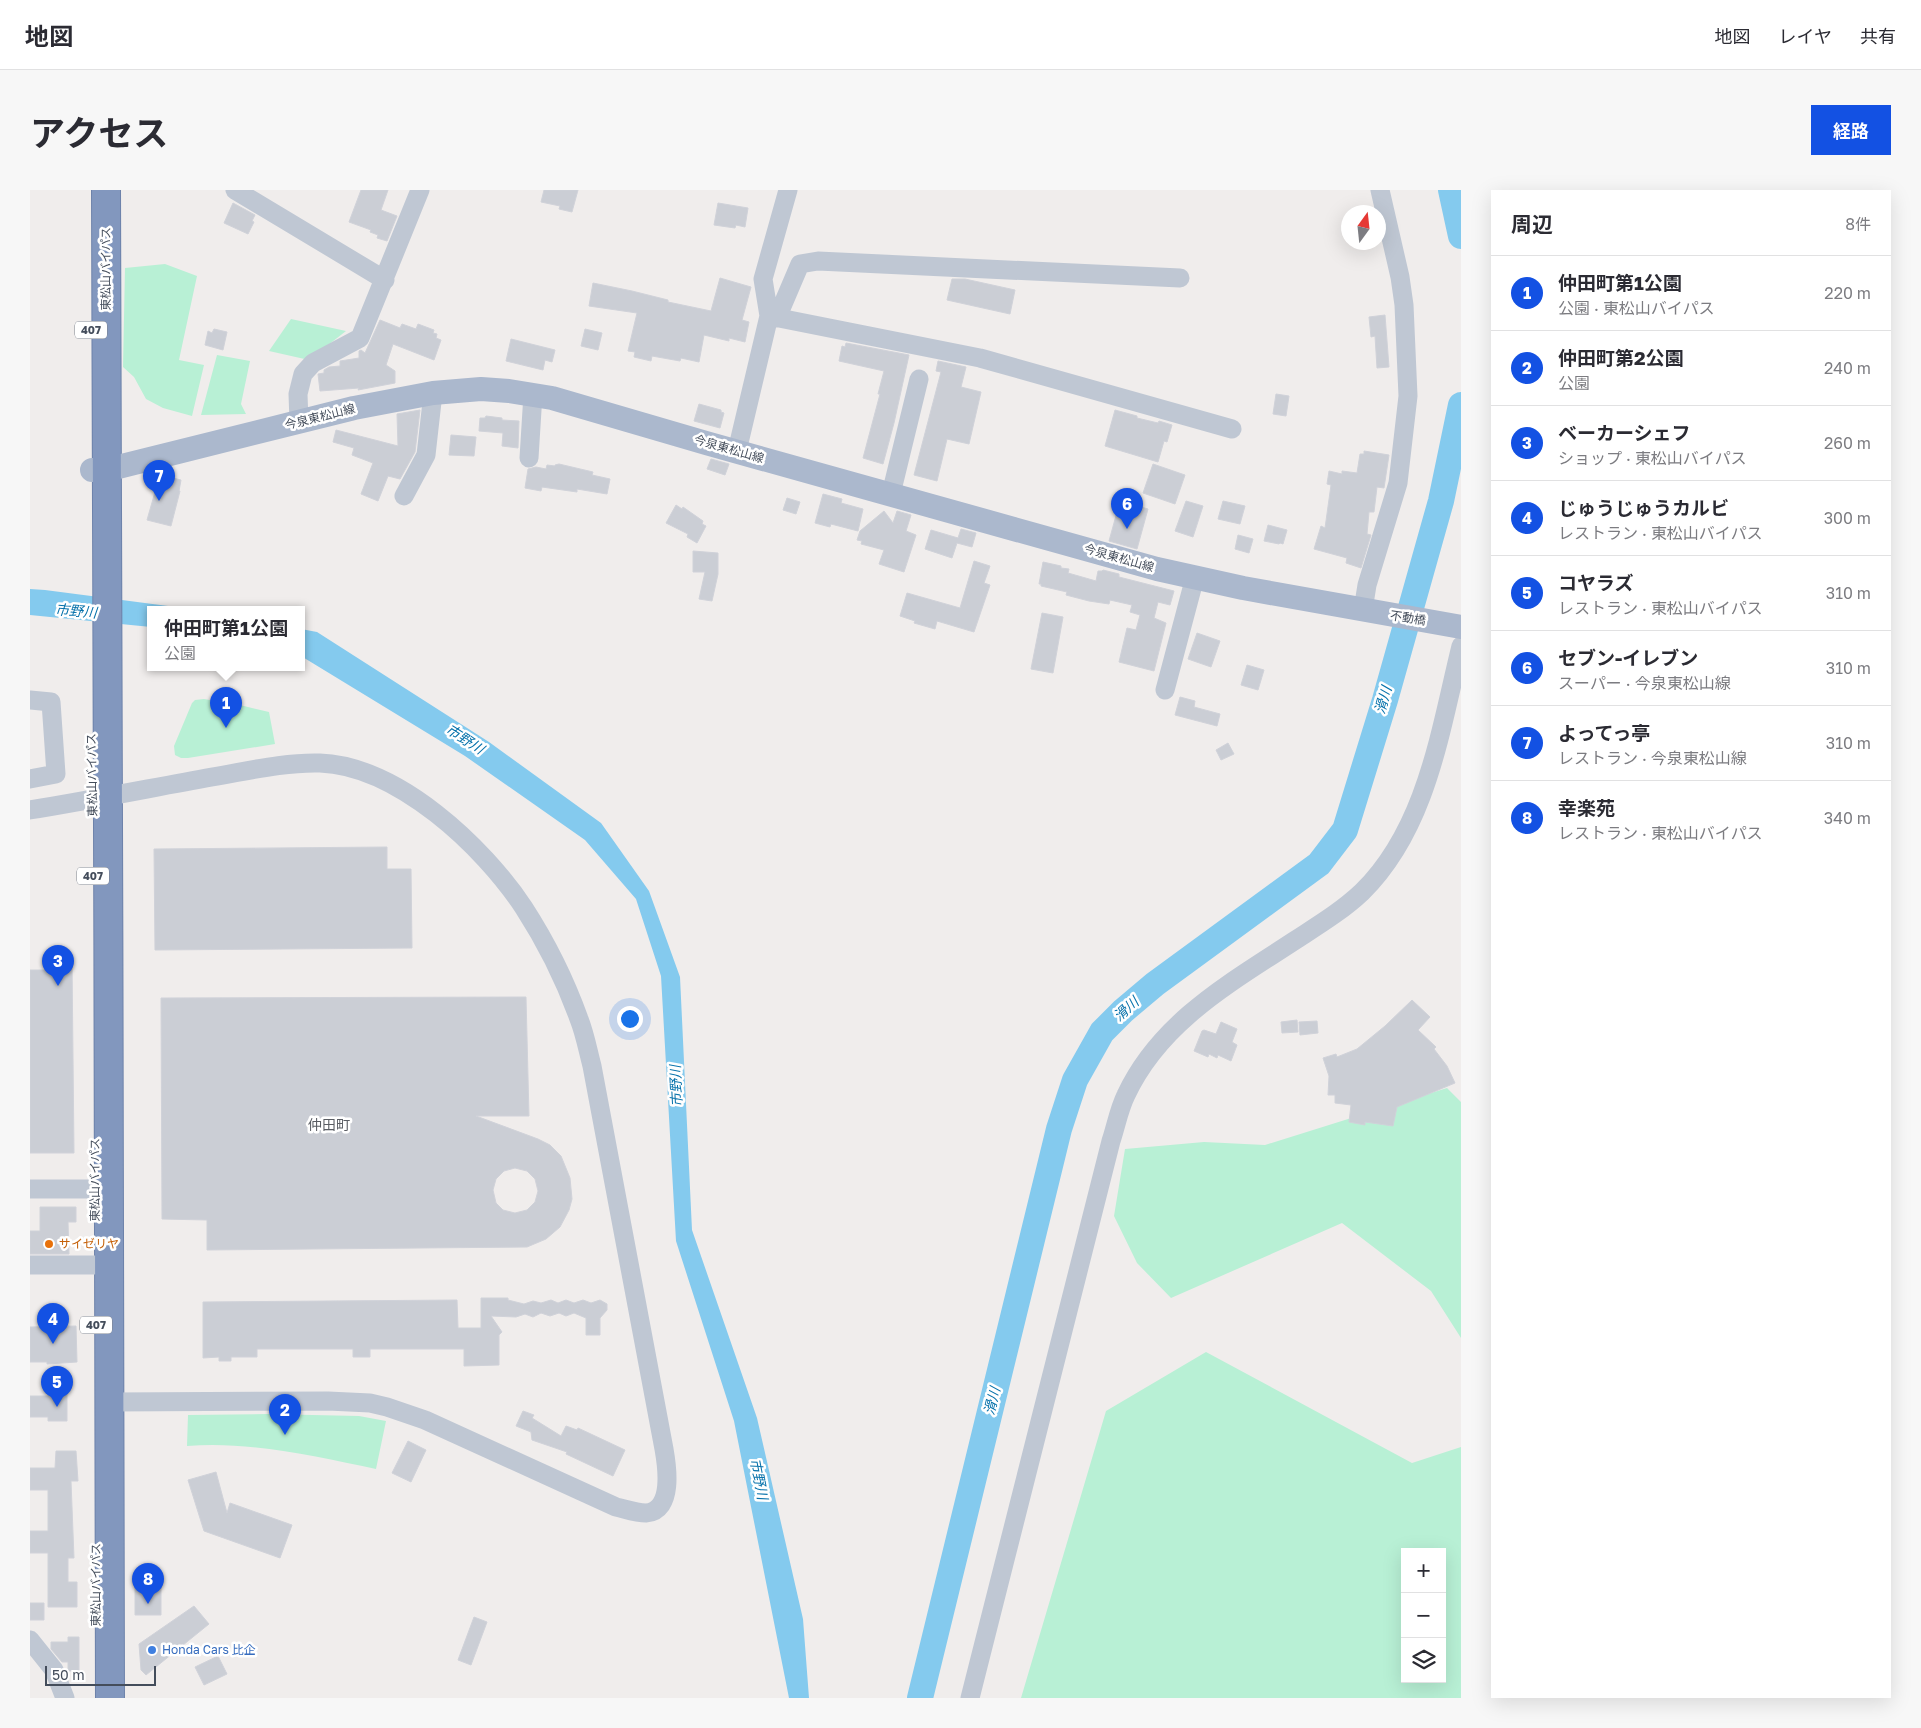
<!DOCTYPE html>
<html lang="ja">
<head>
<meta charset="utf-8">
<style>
	body { margin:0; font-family:"Golos Text","Noto Sans JP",sans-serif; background:#f7f7f7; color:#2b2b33 }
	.controls { position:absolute; right:15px; bottom:15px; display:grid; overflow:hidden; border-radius:0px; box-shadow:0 5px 20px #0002 }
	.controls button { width:45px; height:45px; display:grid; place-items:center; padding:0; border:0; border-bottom:1px solid #e1e1e2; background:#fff; color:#2b2b33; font:25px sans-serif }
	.compass { position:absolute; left:1311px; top:15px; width:45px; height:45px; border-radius:50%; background:#fff; box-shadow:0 5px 20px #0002; rotate:15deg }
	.scale { position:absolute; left:15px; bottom:12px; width:111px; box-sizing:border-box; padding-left:5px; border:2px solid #444d5b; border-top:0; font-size:14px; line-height:18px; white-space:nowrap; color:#444d5b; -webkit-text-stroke:4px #fff; paint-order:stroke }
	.you { position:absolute; left:599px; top:828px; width:18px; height:18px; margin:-12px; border:4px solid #fff; border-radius:50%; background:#1a73e8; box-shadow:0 0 0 8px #1a73e833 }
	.badge { display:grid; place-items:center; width:32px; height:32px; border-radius:50%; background:#1351e3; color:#fff; font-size:16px; font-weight:700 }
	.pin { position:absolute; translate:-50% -41px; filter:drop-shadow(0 1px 2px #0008) }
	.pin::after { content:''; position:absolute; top:26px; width:18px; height:15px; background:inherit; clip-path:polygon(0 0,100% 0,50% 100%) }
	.popup { position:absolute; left:117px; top:416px; width:158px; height:65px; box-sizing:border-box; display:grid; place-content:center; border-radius:0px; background:#fff; filter:drop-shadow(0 1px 4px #0005); font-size:16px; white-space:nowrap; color:#7c7c81 }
	.popup b { font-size:19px; color:#2b2b33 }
	.popup::after { content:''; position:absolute; left:50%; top:100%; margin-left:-10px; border:10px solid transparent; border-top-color:#fff }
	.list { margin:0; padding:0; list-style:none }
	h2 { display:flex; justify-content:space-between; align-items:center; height:65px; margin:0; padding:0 20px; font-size:21px }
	h2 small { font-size:16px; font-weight:400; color:#7c7c81 }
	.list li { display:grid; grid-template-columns:32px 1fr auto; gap:15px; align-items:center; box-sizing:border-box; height:75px; padding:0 20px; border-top:1px solid #e1e1e2 }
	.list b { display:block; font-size:19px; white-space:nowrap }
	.list p { margin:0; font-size:16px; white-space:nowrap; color:#7c7c81 }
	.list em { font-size:16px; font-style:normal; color:#7c7c81 }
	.icon { flex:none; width:28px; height:28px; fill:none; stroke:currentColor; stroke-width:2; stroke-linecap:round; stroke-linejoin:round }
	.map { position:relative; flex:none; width:1431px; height:1508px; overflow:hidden; border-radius:0px }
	header { display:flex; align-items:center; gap:30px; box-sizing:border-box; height:70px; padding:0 25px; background:#fff; border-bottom:1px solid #e1e1e2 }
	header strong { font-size:24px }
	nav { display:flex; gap:28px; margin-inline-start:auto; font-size:18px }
	.intro { display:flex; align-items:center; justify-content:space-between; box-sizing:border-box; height:120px; padding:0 30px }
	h1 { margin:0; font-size:35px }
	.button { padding:12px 22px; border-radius:0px; background:#1351e3; color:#fff; font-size:18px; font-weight:700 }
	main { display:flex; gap:30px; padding:0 30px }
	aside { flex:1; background:#fff; border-radius:0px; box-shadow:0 5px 20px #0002 }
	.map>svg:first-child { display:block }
</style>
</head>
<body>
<header>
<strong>地図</strong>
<nav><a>地図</a><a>レイヤ</a><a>共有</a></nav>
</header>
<div class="intro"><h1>アクセス</h1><a class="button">経路</a></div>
<main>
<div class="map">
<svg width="1431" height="1508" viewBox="0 0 1431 1508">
	<rect width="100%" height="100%" fill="#f0edec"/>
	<path fill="#b8f0d5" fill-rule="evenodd" d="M135,74L167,86L149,170L174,175L162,226L133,218L116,209L104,187L93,177L95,78Z
		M261,129L316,141L279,170L239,161Z
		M187,165L220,171L211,214L216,224L171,225Z
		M174,509L214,516L239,522L245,554L158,568H151L145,565L144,556L162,513L165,510Z
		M1417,898L1431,912V1148L1401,1101L1312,1033L1141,1108L1107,1073L1084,1026L1095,959L1174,952L1235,955Z
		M1176,1162L1382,1273L1431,1257V1508H991L1076,1221ZM1375,1362H1412V1489H1375Z
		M236,1224L329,1226L356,1231L346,1279C285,1266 220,1251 157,1256L158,1225Z"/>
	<path fill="#84caee" d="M0,399L15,400L161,419H121V437L0,425Z
		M271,439L287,442L459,552L571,633L619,701L650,787L662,1040L727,1228L773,1429L779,1508H759L704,1231L646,1051L631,786L606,709L555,650L435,566L271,466Z"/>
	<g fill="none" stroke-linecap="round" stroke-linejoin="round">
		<path stroke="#84caee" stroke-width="26" d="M1421,0L1431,46
			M890,1508L1029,939L1045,890L1072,842L1093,821L1125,794L1289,674L1315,640L1355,510L1411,311L1431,215"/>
	</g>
	<path fill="#cbced5" stroke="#d0d2d9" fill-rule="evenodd" d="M331,0H358L351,20L367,26L357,51L347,48L348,45L340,42L341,40L319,32Z
		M514,0H548L542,22L529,19L530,16L511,12Z
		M203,13L225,25L222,31L224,32L218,44L194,33Z
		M688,13L718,18L715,37L706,35L705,38L684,35Z
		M690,88L721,97L712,130L719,132L715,152L699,148V151L674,145L669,172L651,168L650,171L622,166L621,171L604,167L605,162L598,161L607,123L559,116L563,93L602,101L638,110V112L681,121Z
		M922,89H935L985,100L980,124L917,110Z
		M1355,125L1359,177L1347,178L1345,146L1341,147L1339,127Z
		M350,130L370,138L372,134L386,139L388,134L404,140L403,143L407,144L406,148L411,150L404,170L363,154L356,175L365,181V193L328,200L329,198L290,201L288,184L294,183V180L299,177L310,176V171L329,168V161L331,160L335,163Z
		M184,139L197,142L193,160L175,155L178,141L182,143Z
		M555,139L572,143L568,160L551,156Z
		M481,149L525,160L522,172L515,170L513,180L476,171Z
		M816,153L879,165L864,233L853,274L833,268L850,204H848L854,181L809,171L812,156L815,157Z
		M908,171L936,177L931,197L951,202L939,254L917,249L907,291L884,285L911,182L906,181Z
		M1246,204L1259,206L1256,226L1243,224Z
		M669,214L691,220V222L694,223L690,238L664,231Z
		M390,220L385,262L370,289L358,286L348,311L331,304L343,273L322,265L324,258L303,252L306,240L368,256L367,224Z
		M1085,220L1107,226V228L1128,233L1129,231L1142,235L1137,252L1134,251L1128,272L1075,256Z
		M456,226L472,228V230L489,231L488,258L472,256L473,243L449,241L450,228H455Z
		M421,245L446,247L444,266L419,265Z
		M1334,261L1359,265L1354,298L1347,297L1344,322H1339L1337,344L1341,345L1331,378L1316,373L1317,368L1284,359L1291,336L1295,338L1301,295L1297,294L1299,281L1312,284V281L1327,283L1330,264H1334Z
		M681,269L699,274L695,285L677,279Z
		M529,274L563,282L562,285L580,289L577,304L547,299V302L512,297L511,301L495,298L498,279L506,277L516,279L517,275L525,276V275Z
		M1123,274L1155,285L1145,314L1113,303Z
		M131,285L151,290L149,301H150L141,336L117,330L127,295H129Z
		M793,304L812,309L811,313L833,319L828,341L801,334L800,337L785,333Z
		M757,308L770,312L766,324L753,320Z
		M1090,311L1118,319L1107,359L1079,351Z
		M1156,311L1173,316L1163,347L1145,341Z
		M1193,311L1215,316L1210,334L1188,329Z
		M646,315L652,319L653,317L673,331L672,334L676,336L667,353L657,347L658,344L636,333Z
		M854,321L863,333L867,321L881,325L876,341L886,345L874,382L849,374L854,360L831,354L832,351L827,350L830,341Z
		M1238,335L1257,340L1253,354L1250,353L1249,354L1234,351Z
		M931,339L946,343L942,357L927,353L922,368L895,359L901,340L928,348Z
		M1208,345L1223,349L1219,363L1205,359Z
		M663,361L688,363V384L682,411L669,409L675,382H663Z
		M944,371L960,376L954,393L960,395L944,442L907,431L905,439L884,433L885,431L870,426L877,403L930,418Z
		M1013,372L1031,376V378L1039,379L1038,383L1066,391L1068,381H1072L1073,380L1089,384V387L1144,401L1140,415L1128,412L1124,428L1136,433L1124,481L1089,472L1097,438L1106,440L1110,425L1100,422L1102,415L1080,410L1079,414L1059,411L1036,405L1037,402L1011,396V394H1009Z
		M1012,423L1033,427L1023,483L1001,479Z
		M1167,443L1190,451L1181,477L1158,469Z
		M1217,475L1234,480L1228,500L1211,495Z
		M1150,507L1165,511L1164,517L1190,524L1187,536L1145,525Z
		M1198,553L1204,564L1191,570L1186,560Z
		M357,657V679H381L382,758L125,760L124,659Z
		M26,771H42L44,963H0V780H26Z
		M496,807L499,926H446L508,949L520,955L531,966L540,988L542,1009L539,1020L530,1037L516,1049L497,1057L177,1060V1030L132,1029L131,808ZM485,978L497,981L505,989L508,1001L505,1012L497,1020L485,1023L473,1020L466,1013L463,1000L466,989L474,981Z
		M1382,810L1400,827L1388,840L1406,857L1404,859L1417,876L1425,893L1367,917L1363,936L1335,932V935L1319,932L1321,915L1305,913V905H1298L1299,886L1293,868L1306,864L1307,867L1327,859L1355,836Z
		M1267,830L1268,842L1252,843L1251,832Z
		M1287,831L1288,843L1270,845L1269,832Z
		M1191,832L1207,839L1202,852L1207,855L1201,871L1188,865L1187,868L1179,864L1178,867L1164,861L1172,841L1174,840L1186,844Z
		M10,1017H46V1032H38L39,1064H0V1041H10Z
		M451,1108H478V1110L494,1114L503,1111L511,1113L521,1110L528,1113L536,1110L544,1113L553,1110L561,1113L570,1110L577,1114V1120L570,1128V1145H556V1128L544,1123L536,1126L529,1123L520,1126L511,1123L503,1127L495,1124L486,1127L461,1126L472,1142L469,1145V1175L434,1176V1159H340V1167H323V1159H227V1167H201V1171H189V1167L173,1168V1112L427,1110L428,1138H451Z
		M46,1136L47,1172L17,1174V1172H0V1137Z
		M18,1203H37V1231H18V1227H0V1206H18Z
		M493,1221L504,1225L502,1228L531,1246L536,1236L547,1240L548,1238L595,1260L583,1286L536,1264L537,1262L502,1250L501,1242L486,1236Z
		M378,1251L396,1260L381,1292L362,1283Z
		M26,1261H46L48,1291H41L44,1368H38V1392H47V1417H18V1363H0V1341H18V1300H0V1278H25Z
		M186,1282L197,1323L200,1313L262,1335L250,1368L174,1341L158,1290Z
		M105,1393H131V1425H105Z
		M0,1413H14V1430H0Z
		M164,1416L179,1434L116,1485L111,1480L109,1454Z
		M444,1427L457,1432L441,1475L428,1470Z
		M38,1447H49V1481H38V1472H32L21,1459V1452H38Z
		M188,1466L197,1484L174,1495L165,1477Z"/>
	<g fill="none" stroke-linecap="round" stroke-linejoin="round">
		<defs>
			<path id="highway" d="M76,0C76,503 81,1005 80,1508"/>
		</defs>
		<use href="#highway" stroke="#6d82aa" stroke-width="30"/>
		<path stroke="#bfc7d3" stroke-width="19" d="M205,0L355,90
			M739,126L950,168L1202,239
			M747,128L770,74L788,71L1150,88
			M269,232L268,204L273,184L283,173L330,148L390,0
			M707,261L739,126L733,89L758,0
			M499,268L503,204
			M861,304L889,189
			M374,306L396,265L403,203
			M1333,420L1337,395L1368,293L1378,206L1374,115L1370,87L1350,0
			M1135,500L1165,387
			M0,510L21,512L26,584L0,589
			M0,620C61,610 121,598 182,587C218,581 254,572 290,573C368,576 453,656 494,718C516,752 535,790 549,829C555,844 558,861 562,876L634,1259C637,1276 644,1321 616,1323C606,1323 595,1319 586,1317L395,1230L357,1217L340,1213L298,1211L81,1212
			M0,999H65
			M0,1075H65
			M0,1450L24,1480L35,1508
			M940,1508L1081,951C1086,936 1089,919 1096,905C1130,832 1200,793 1264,751C1287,736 1312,721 1332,702C1397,638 1410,541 1431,456"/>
		<path stroke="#abb8cd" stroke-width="24" d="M62,280H76L324,218L403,203L451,199L479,201L522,208L676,253L1127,379L1213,398L1431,437"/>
		<use href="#highway" stroke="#8297be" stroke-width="28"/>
	</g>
	<circle fill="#e8710a" stroke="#fff" stroke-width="2" cx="19" cy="1054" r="5"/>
	<circle fill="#3f7fe0" stroke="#fff" stroke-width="2" cx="122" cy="1460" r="5"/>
	<g text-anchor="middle" stroke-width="5" stroke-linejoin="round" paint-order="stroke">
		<g fill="#fff" stroke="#7c828c" stroke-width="1">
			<rect x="45" y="131.5" width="32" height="17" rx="4"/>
			<rect x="47" y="677.5" width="32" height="17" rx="4"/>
			<rect x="50" y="1126.5" width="32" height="17" rx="4"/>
		</g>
		<g font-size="11" font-weight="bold" fill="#444d5b">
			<text x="61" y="144">407</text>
			<text x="63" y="690">407</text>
			<text x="66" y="1139">407</text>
		</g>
		<g font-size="12" fill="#444d5b" stroke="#fff">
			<text transform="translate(76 79) rotate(-90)" y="4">東松山バイパス</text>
			<text transform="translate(290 227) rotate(-14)" y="4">今泉東松山線</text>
			<text transform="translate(699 259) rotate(16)" y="4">今泉東松山線</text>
			<text transform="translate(1089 368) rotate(16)" y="4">今泉東松山線</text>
			<text transform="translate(1378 428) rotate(9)" y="4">不動橋</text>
			<text transform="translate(62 585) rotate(-91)" y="4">東松山バイパス</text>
			<text transform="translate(65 990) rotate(-90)" y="4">東松山バイパス</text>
			<text transform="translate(66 1395) rotate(-90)" y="4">東松山バイパス</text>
		</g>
		<g font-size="12" fill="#c56008" stroke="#fff" text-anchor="start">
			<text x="29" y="1058">サイゼリヤ</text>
		</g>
		<g font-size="12" fill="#366cbe" stroke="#fff" text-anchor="start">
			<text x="132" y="1464">Honda Cars 比企</text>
		</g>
		<g font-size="14" font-style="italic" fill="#0772ab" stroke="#fff">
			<text transform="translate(46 421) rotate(5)" y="5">市野川</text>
			<text transform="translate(1353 510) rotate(-74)" y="5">滑川</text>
			<text transform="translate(435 549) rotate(33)" y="5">市野川</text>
			<text transform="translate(1096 819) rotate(-42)" y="5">滑川</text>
			<text transform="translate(646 896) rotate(-93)" y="5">市野川</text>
			<text transform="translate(962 1211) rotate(-76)" y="5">滑川</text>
			<text transform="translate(729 1289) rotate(79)" y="5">市野川</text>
		</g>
		<g font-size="14" fill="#595c62" stroke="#fff">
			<text x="299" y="940">仲田町</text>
		</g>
	</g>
</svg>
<div class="controls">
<button>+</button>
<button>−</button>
<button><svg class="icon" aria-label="layers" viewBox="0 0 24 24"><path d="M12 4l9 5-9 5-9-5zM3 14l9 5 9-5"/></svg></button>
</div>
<svg class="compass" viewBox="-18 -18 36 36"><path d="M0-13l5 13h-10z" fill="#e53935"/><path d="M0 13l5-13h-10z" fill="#7c7c81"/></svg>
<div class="scale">50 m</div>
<div class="you"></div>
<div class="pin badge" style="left:196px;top:538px">1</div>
<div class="popup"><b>仲田町第1公園</b>公園</div>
<div class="pin badge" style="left:255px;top:1245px">2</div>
<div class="pin badge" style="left:28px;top:796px">3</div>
<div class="pin badge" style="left:23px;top:1154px">4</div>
<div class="pin badge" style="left:27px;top:1217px">5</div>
<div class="pin badge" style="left:1097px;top:339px">6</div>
<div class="pin badge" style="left:129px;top:311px">7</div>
<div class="pin badge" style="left:118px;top:1414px">8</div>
</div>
<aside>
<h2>周辺<small>8件</small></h2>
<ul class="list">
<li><span class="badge">1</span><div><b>仲田町第1公園</b><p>公園 · 東松山バイパス</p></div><em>220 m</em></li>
<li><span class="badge">2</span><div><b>仲田町第2公園</b><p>公園</p></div><em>240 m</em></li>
<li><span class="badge">3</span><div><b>ベーカーシェフ</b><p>ショップ · 東松山バイパス</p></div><em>260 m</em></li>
<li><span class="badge">4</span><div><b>じゅうじゅうカルビ</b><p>レストラン · 東松山バイパス</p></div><em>300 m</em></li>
<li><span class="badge">5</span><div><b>コヤラズ</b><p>レストラン · 東松山バイパス</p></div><em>310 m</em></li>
<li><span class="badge">6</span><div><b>セブン-イレブン</b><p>スーパー · 今泉東松山線</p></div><em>310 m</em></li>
<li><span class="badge">7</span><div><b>よってっ亭</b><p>レストラン · 今泉東松山線</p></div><em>310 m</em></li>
<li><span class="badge">8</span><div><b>幸楽苑</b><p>レストラン · 東松山バイパス</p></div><em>340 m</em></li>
</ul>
</aside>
</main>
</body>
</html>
